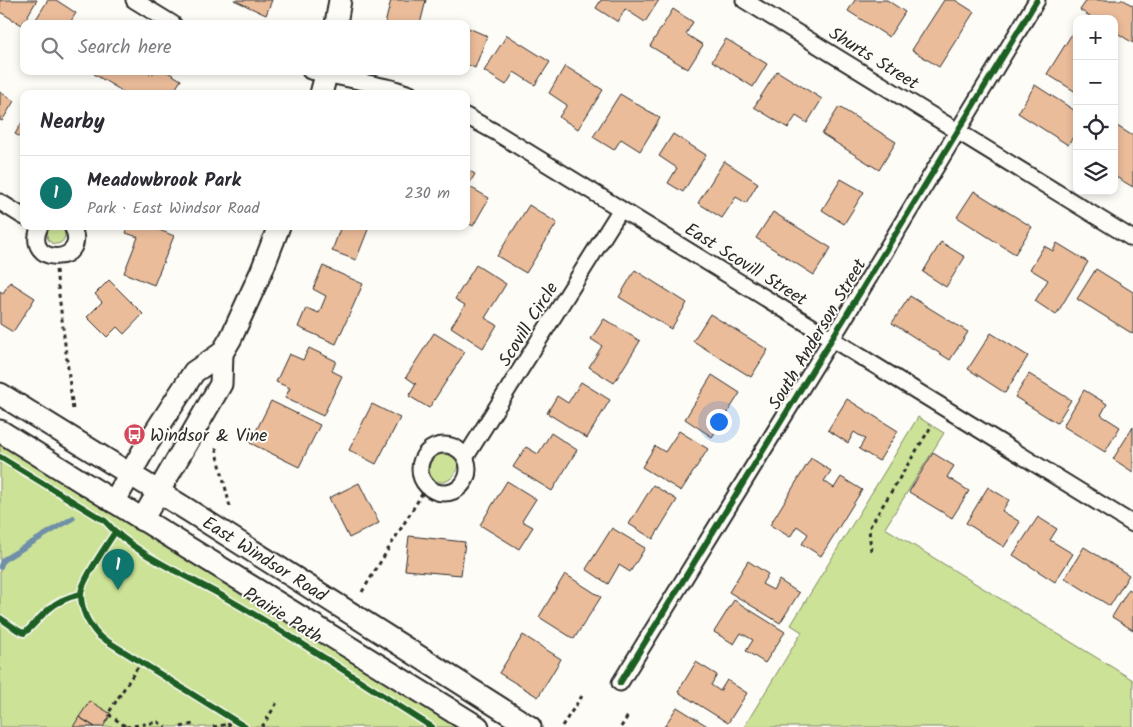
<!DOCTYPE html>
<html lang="en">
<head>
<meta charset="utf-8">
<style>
	body { margin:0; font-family:Kalam,sans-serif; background:#f2f2f3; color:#2b2b33 }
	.controls { position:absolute; right:15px; top:15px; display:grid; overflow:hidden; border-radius:10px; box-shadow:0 2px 8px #0003 }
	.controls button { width:45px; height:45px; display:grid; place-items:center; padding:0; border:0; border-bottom:1px solid #e1e1e2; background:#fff; color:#2b2b33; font:25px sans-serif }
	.you { position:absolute; left:718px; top:421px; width:18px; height:18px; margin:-12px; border:4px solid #fff; border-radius:50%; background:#1a73e8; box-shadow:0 0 0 8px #1a73e833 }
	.badge { display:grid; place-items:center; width:32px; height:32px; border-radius:50%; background:#0f766e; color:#fff; font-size:16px; font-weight:700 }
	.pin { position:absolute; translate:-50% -41px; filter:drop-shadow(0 1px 2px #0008) }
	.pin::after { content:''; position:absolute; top:26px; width:18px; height:15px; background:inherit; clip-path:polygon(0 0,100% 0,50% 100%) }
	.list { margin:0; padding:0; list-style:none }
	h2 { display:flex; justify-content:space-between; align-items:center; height:65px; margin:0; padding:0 20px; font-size:21px }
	h2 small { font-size:16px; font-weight:400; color:#7c7c81 }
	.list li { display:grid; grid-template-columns:32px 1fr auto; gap:15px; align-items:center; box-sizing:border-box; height:75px; padding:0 20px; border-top:1px solid #e1e1e2 }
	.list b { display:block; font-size:19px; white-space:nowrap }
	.list p { margin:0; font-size:16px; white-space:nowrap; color:#7c7c81 }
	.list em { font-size:16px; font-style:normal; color:#7c7c81 }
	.icon { flex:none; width:28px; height:28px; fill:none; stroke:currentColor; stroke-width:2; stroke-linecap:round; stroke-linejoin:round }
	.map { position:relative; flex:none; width:1133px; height:727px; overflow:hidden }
	.search { position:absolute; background:#fff; box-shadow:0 2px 8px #0003; left:20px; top:20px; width:450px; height:55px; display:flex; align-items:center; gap:12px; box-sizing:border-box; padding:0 18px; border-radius:10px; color:#7c7c81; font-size:19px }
	.panel { position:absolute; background:#fff; box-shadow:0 2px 8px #0003; left:20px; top:90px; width:450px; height:140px; border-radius:10px }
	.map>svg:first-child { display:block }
</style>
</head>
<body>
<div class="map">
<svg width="1133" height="727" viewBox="0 0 1133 727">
	<rect width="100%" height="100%" fill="#fdfcf7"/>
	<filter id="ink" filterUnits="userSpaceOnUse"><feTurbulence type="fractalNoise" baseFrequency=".02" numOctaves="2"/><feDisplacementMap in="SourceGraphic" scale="10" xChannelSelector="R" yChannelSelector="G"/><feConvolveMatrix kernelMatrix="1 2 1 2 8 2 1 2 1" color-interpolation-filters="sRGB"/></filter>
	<g filter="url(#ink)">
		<path fill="#cce297" stroke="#7c8661" d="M47 235a9 9 0 1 1 18 0a9 9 0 1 1-18 0Z
			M918,417L944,433L885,528L1133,680V727H744L802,632L791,625Z
			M0,445L118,516L456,727H0Z
			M442,448L448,450L463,458C459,465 457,474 450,479C432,492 412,460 442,448Z"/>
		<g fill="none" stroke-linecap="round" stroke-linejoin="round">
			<path stroke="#6f8fa8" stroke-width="5.5" d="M0,567L3,560L73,518"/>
		</g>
		<path fill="#eabc9a" stroke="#2b2b2b" d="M0,0H37L22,25L0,12Z
			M48,0H56L76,13L69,24H33Z
			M234,0H272L266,15Z
			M391,0H426L420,24H385Z
			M601,0H659L645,22L625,9L618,22L596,8Z
			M855,0H887L905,12L889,37L848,11Z
			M944,0H955L974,12L939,67L912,50Z
			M1087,0H1124L1133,6V43L1114,31V19H1094L1080,10Z
			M673,9L693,22L686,34L703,45L688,69L650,46Z
			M466,27L487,36L475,68L466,64Z
			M1075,29L1077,30L1076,92L1047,74Z
			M507,35L550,62L535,85L514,72L506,85L484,71Z
			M726,39L767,64L753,87L712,61Z
			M565,66L603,90L578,129L559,117L567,105L549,93Z
			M95,71H145L152,75L154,71H166L181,80L172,94H127L94,74Z
			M777,71L822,99L807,123L796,116L788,128L754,107Z
			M1035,85L1077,112V131L1068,145L1018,113Z
			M0,92L14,101L2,121L0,120Z
			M620,94L660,118L640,151L621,139L614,150L593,137Z
			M839,107L896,142L879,170L822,134Z
			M24,119V139L15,134Z
			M1117,126L1133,136V187L1114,176V130Z
			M673,134L706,155L683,192L668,183L677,168L659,156Z
			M724,161L758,183L746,203L736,197L722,218L698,203Z
			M466,169L475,174L468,186L489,198L473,226L466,222Z
			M841,179L864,192L844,224L822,210Z
			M974,191L1032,227L1015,254L957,217Z
			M529,205L557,223L526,273L497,256Z
			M773,212L831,248L814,275L756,238Z
			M129,226H150L174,236L154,285L124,273L138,237L126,233Z
			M341,226L369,227L356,260L332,251Z
			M941,242L965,257L946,287L923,272Z
			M1057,243L1088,262L1056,315L1035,301L1048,280L1030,269L1044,246L1053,251Z
			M476,265L506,284L485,318L497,325L483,348L451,327L465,305L455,299Z
			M323,266L363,284L336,344L298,327L306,308L319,313L326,296L313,289Z
			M1096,269L1133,292V334L1077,299Z
			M635,270L687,303L671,329L619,297Z
			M109,280L143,314L124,334L117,327L107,337L87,317L102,302L95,294Z
			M10,282L35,298L13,332L0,324V291L3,293Z
			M910,296L968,332L950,360L892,323Z
			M710,314L768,350L751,377L693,341Z
			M604,319L640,341L614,383L589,367L602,346L591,339Z
			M434,333L465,352L429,408L409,396L416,384L406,377Z
			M991,333L1028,356L1005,393L968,369Z
			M309,348L336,361L332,371L342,376L323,416L285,398L290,388L276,382L289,354L303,360Z
			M1029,374L1071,400L1057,423L1015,397Z
			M712,375L740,393L712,437L685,419Z
			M581,382L610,400L587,438L547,413L557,396L568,403Z
			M1084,390L1107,404L1101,415L1120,427L1105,452L1063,426Z
			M847,399L898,431L879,461L859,449L865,439L854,432L848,443L828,430Z
			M271,401L320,425L299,467L250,443Z
			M372,404L400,418L376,464L349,450Z
			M1133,427V472L1113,459Z
			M679,431L708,449L681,491L642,467L655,446L665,452Z
			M551,433L577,450L552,491L513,467L526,447L538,454Z
			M933,453L954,466L947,477L969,491L952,518L909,492Z
			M811,458L831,471L824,481L834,488L841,477L862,490L821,556L802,544L808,534L797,526L790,537L770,525Z
			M507,481L536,499L522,521L533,527L519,549L480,525Z
			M359,483L379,523L349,538L329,498Z
			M653,485L677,500L653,539L629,524Z
			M988,487L1009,500L1002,511L1020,522L1004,547L966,523Z
			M1038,517L1057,529L1050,540L1073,554L1055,582L1013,555Z
			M612,528L645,548L630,572L619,565L608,584L586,569Z
			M409,536L465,542L461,575L405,570Z
			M1084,547L1129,575L1110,606L1065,578Z
			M748,561L768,574L762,584L773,590L779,580L799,593L780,623L729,592Z
			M565,574L601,597L574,639L539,617Z
			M1129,589L1133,592V630L1112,617Z
			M734,600L785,632L765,663L746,651L753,640L741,633L734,644L714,632Z
			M523,635L561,659L538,697L499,673Z
			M696,662L717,675L711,685L720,691L727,680L747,693L728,723L678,692Z
			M90,701L111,714L103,727H95L79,717Z
			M677,707L709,727H664Z
			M79,717L95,727H73Z"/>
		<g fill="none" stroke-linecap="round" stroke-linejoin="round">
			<defs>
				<path id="street" d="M134,0L173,24
					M744,0L1133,239
					M310,71L392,88L410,94
					M466,116L497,133L1133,524
					M0,202L24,217
					M40,226C21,267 92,266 72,226
					M420 469a24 24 0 1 1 48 0a24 24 0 1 1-48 0Z
					M465,458L621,209
					M620,683L844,319L1037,0"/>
				<g id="secondary">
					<path d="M336,24L340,0"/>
					<path d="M321,94L327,71"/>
					<path id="s1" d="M0,394L188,510L530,727"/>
					<path d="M0,431L478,727"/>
					<path d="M114,502L146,446L194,372L222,353L231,338L262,270L279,226"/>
					<path d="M142,520L221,384L222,353"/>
				</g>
			</defs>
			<use href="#street" stroke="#2b2b2b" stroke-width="19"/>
			<use href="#secondary" stroke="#2b2b2b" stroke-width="25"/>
			<path stroke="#2b2b2b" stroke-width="3" stroke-dasharray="4 4" stroke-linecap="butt" d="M56,270L73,410
				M216,448L230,507
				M871,551L869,528L932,425
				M362,592L427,486
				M227,715L229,727
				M125,726L108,714L141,662
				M562,726L584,693
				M126,727L158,722L166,727
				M181,727L193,724L194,727
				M213,727L228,724
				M262,727L278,701
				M621,727L629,714"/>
			<use href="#street" stroke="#fdfcf7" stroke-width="15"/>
			<use href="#secondary" stroke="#fdfcf7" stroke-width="21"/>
			<defs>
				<path id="cycleway" d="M0,457L105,521C135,556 193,578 233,602C301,641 366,685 432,727
					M115,532C107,545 81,581 81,594C81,610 89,625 99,636L245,727
					M0,618L19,631L24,633C33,627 39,617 48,610C57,601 68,597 81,594
					M620,683L844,319L1037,0"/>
			</defs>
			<use href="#cycleway" stroke="#fdfcf7" stroke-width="9"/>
			<use href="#cycleway" stroke="#1b5e20" stroke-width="6"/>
		</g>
	</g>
	<defs>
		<symbol id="bus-disc" viewBox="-11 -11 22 22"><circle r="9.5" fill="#d1495b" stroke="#fdfcf7"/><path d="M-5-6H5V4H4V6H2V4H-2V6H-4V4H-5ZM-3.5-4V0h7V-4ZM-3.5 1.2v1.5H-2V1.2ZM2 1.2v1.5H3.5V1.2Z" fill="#fff"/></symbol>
	</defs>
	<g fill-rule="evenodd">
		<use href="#bus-disc" x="122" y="422" width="25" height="25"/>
	</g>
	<g text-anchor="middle" stroke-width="4" stroke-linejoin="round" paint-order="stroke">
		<g font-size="18" fill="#2b2b2b" stroke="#fdfcf7">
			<text transform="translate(874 58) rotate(32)" y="6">Shurts Street</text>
			<text transform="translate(746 264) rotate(32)" y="6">East Scovill Street</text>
			<text transform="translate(528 324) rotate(-58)" y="6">Scovill Circle</text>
			<text transform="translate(817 334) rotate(-59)" y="6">South Anderson Street</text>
			<text dy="6" stroke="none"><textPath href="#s1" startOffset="312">East Windsor Road</textPath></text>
			<text transform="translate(283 615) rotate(32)" y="6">Prairie Path</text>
		</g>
		<g font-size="18" fill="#2b2b2b" stroke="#fdfcf7" text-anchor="start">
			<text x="150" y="441">Windsor &amp; Vine</text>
		</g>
	</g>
</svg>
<div class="controls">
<button>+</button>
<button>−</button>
<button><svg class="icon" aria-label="locate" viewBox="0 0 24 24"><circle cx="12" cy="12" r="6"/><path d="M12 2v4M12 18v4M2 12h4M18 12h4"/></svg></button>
<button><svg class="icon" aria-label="layers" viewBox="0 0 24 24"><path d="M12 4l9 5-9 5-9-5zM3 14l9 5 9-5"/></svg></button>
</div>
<div class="you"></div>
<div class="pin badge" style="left:118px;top:590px">1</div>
<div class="search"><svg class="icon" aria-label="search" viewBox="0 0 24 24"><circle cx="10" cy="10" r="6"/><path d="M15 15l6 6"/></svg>Search here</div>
<section class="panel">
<h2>Nearby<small></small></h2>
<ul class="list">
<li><span class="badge">1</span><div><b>Meadowbrook Park</b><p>Park · East Windsor Road</p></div><em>230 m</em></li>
</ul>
</section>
</div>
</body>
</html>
